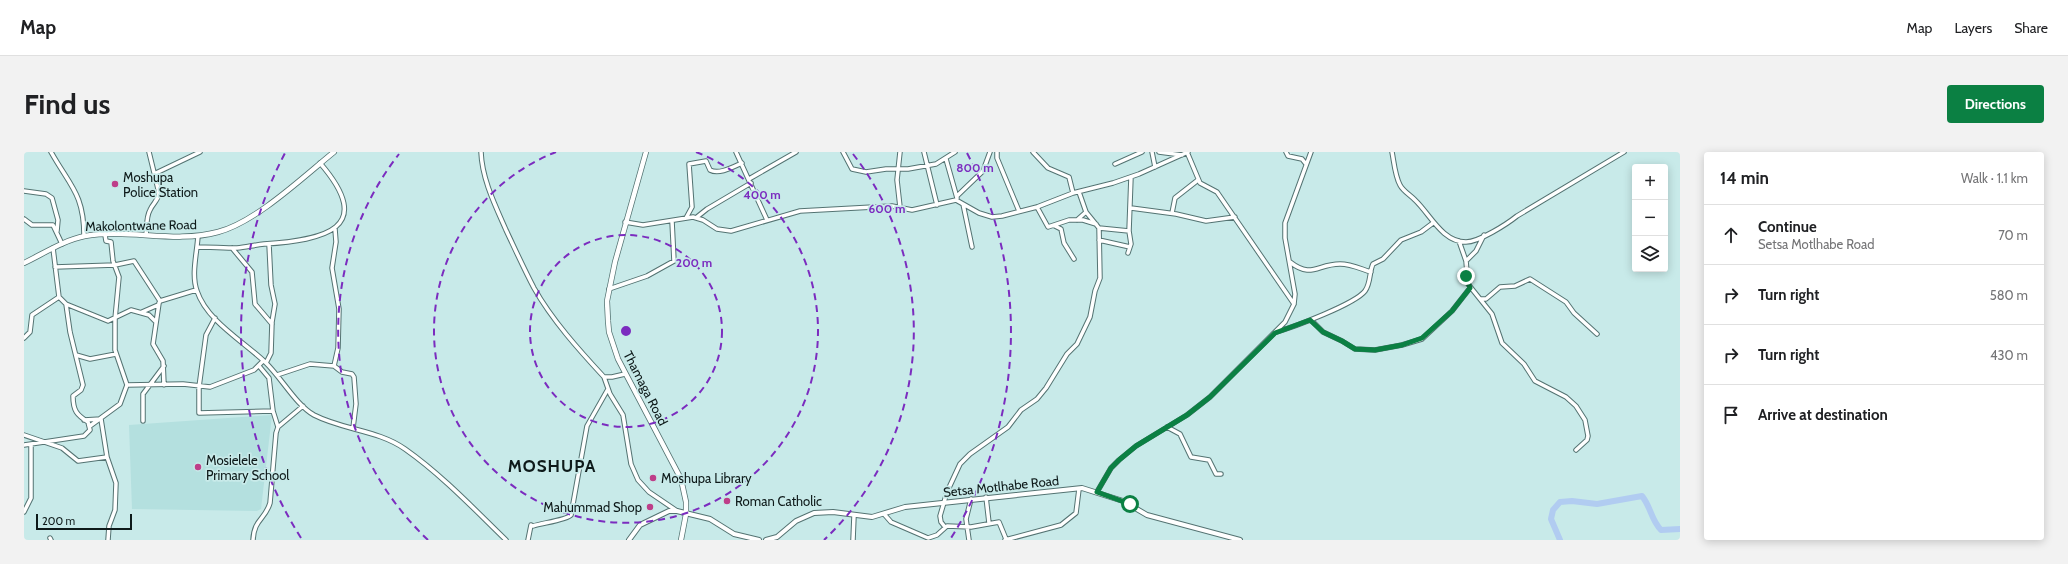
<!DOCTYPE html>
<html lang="en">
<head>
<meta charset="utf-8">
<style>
	body { margin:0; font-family:Cabin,sans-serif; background:#f2f2f2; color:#202124 }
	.controls { position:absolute; right:12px; top:12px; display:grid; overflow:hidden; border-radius:4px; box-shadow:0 2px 10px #0003 }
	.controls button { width:36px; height:36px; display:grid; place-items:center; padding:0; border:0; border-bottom:1px solid #e0e0e0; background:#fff; color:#202124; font:20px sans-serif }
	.scale { position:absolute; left:12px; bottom:10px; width:96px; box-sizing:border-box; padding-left:4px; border:2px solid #0e1a1a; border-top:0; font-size:11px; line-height:14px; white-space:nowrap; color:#0e1a1a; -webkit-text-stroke:3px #c8eae9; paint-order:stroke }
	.stop { position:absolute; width:12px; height:12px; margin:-9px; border:3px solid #0b8043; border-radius:50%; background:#fff }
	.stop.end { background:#0b8043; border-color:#fff; box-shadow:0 1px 4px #0008 }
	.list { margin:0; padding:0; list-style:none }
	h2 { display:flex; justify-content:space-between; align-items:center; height:52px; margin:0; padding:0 16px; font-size:17px }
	h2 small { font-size:13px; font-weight:400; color:#757577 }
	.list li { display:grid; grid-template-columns:26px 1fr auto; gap:12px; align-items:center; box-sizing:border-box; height:60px; padding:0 16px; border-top:1px solid #e0e0e0 }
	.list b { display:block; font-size:15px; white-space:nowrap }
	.list p { margin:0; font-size:13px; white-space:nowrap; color:#757577 }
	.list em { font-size:13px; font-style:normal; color:#757577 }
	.icon { flex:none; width:22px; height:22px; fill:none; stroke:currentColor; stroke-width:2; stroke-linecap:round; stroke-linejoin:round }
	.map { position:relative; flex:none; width:1656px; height:388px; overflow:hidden; border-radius:4px }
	header { display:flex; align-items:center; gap:24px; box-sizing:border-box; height:56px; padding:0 20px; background:#fff; border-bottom:1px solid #e0e0e0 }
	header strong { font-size:19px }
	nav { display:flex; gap:22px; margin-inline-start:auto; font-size:14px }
	.intro { display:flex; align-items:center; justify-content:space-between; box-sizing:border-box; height:96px; padding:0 24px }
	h1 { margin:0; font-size:28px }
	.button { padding:10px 18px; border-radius:4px; background:#0b8043; color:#fff; font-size:14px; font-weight:700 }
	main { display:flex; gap:24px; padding:0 24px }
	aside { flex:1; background:#fff; border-radius:4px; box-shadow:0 2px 10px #0003 }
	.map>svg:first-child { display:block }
</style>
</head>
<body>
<header>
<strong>Map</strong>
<nav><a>Map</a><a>Layers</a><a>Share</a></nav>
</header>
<div class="intro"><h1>Find us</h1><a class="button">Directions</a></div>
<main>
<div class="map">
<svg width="1656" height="388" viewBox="0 0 1656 388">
	<rect width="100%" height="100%" fill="#c8eae9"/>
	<path fill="#b4e0df" d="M248,263L237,357L233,359L108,357L105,273Z"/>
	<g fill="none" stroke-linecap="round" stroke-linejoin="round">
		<path stroke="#b1ccf1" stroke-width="6" d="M1536,388L1527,367L1529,358L1536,350L1548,349L1573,352L1618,344C1627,355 1627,368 1637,378L1656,377"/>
		<defs>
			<path id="minor" d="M27,0C46,34 60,42 60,84
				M457,0C458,27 471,53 482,78C491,97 500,117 510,136C528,168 555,198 580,225H588L601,222
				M712,0L743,68
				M819,0L828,17L842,20L862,17H884L912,12L931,0
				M900,0L913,53
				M973,0V6L995,59
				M1009,0L1024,16L1045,25L1049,41
				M1128,0L1131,15
				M1135,0L1158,3
				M1163,0L1176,31L1193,40L1270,152
				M1262,0L1264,4L1278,7L1282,12
				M1368,0C1370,10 1371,24 1376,33C1379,39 1386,43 1391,48C1406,62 1418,90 1442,90C1455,90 1483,72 1493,64L1600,0
				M922,7L933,46
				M1091,12L1118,0
				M132,21L176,0
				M725,27L772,0
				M0,39L22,42L28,46L34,68L33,79
				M933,44L959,19L966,0
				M939,52L948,95
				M876,55L873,28L876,0
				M1013,55L1024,75L1045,68H1059L1072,72
				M1107,56L1152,62L1182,69L1211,65
				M1148,61L1151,46L1174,28
				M673,65L683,57L727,31
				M662,66L668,55L665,12L682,9L686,18C695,23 709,15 718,11
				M0,67L8,73H29L38,92
				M1053,68L1062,60
				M601,70L619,73L669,65L679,68L693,77L707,79L776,59L868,54L888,58L932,48L955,61L968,65L978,64L1013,55L1049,41L1089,31L1115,22L1164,0
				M1031,74L1037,77L1040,91L1050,107
				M1075,76L1105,79
				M122,83C123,75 122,65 126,58C129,51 134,49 135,41L125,0
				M174,84C173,101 167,123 173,139C183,169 219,189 241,210C257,225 272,253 290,263C319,278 354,278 381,297C418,323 450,357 482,388
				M1075,88L1106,95
				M1435,89L1442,109L1444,132L1468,162L1478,191L1500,212L1511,229L1542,245L1552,254L1561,268L1564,284L1563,288L1552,298
				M173,95C186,95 200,96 213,96C222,95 231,93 240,92C300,88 353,77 296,11
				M208,96L228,120L231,152L248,172
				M1104,101L1107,92L1105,79L1107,25
				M1442,109L1452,99L1460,83
				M1266,110C1288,127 1293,112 1316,112C1327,112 1337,117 1347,120
				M31,115L91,113L110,109L136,149
				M585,137L623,124L650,109L648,69
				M1457,147H1462L1476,135L1491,134L1506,127L1542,150L1550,161L1573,182
				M42,152L84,169L107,158L125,163L131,169
				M118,160L134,153
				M191,166L182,183L175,235V261L249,259
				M1287,168L1299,180L1318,189L1331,197L1351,198L1378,193L1398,187L1428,159L1446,136
				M1252,180C1270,175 1331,152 1341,139C1347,131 1345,120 1349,112L1359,107L1377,88L1397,80L1409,71
				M0,186L6,180L8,163L35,145
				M52,203L66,207L92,202
				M242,211L247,201L248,170L251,152L247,133L245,92
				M235,214L245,226L249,259L254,275
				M310,214L318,220L328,222L330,225L332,252L329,276
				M253,223L286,212L310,214L314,196L315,157L308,116L312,90L311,77
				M580,225L586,242L599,263L607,312L614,328L625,340L653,359
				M103,233L159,232L186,235L230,218L239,209
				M140,233L139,209L129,192L135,151L136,149L172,138
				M60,268L77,267L83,305L92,331L91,358L85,374L84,388
				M119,269V242L140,214
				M66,274L96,252L103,233L91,198V167L95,125L89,109L87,90L82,89L81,83
				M1143,275L1156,282L1167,305L1185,308L1192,322H1197
				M0,283L38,296L54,309L83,305
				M0,293L60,284L66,278L64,270C53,263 49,259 49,244L57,238L59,233L46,180L42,152L35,145L29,96
				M1073,340L1087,316L1095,308L1112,294L1163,263L1186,245L1261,170L1270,152L1271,142L1261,86V71L1287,0
				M962,345L965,371
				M0,360L7,346V293
				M860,362L867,370L904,386L913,383L923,374L947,375L975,370L982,387
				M921,375L917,370L916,364L923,340L936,312L946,302L984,275L997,258L1013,247L1022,236L1043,202L1053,192L1066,165L1071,139L1076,126L1075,76L1062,60L1055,40
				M26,386L27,388
				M229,388C230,367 241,368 246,351L252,281L254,275L279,254
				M504,388L507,373L509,374C518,371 543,368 547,363L563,274L584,237
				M829,388L830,364
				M945,388L942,367L947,347
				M981,388L1037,373L1052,361L1055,337"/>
			<path id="tertiary" d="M605,388L616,373L645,359H653L686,367L710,382L735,388
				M742,388L753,385L772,369L790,361L809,360L848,365L881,355L1058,336L1099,349L1123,363L1216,388"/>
			<path id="secondary" d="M622,0L591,110L583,149L584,169L585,180L594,207L657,327L662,350V362L657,388
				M0,111C19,102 40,88 61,84C105,76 150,92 194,80C232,70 279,25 310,0"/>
		</defs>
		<use href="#minor" stroke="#547372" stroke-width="5.5"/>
		<use href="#tertiary" stroke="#547372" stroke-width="6"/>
		<use href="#secondary" stroke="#547372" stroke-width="6"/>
		<use href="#minor" stroke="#fff" stroke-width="3.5"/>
		<use href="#tertiary" stroke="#fff" stroke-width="4"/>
		<use href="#secondary" stroke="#fff" stroke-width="4.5"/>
	</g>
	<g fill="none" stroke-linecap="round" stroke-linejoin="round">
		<path stroke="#0b8043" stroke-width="5" d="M1106,352L1073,340L1087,316L1095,308L1112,294L1163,263L1186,245L1251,181L1286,168L1299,180L1318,189L1331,197L1351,198L1378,193L1398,186L1428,159L1446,136L1442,124"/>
	</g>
	<g fill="none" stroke="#7b2cbf" stroke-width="2" stroke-dasharray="7 5">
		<circle cx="602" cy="179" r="96"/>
		<path d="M672 0A192 192 0 1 1 532 0"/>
		<path d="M404 388A288 288 0 0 1 375 2M829 2A288 288 0 0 1 800 388"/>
		<path d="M277 386A385 385 0 0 1 261 1M943 1A385 385 0 0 1 927 386"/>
	</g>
	<g fill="#be3e89" stroke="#c8eae9" stroke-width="1.5">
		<circle cx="91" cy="32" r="4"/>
		<circle cx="174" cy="315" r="4"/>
		<circle cx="629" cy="326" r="4"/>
		<circle cx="703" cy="349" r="4"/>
		<circle cx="626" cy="355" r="4"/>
	</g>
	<g text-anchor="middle" stroke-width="3.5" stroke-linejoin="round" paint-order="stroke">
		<g font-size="13" fill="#0e1a1a" stroke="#c8eae9" text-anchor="start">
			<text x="99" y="30">Moshupa<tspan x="99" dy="15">Police Station</tspan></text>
			<text x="182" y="313">Mosielele<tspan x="182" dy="15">Primary School</tspan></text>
			<text x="637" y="331">Moshupa Library</text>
			<text x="711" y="354">Roman Catholic</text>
			<text x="618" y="360" text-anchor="end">Mahummad Shop</text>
		</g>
		<g font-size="13" fill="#0e1a1a" stroke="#c8eae9">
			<text transform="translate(117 73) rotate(-1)" y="5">Makolontwane Road</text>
			<text transform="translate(622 236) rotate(63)" y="5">Thamaga Road</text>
			<text transform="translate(977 334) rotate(-6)" y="5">Setsa Motlhabe Road</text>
		</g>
		<g font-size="17" font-weight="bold" letter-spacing="1" fill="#0e1a1a" stroke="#c8eae9">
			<text x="528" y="320">MOSHUPA</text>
		</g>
	</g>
	<circle cx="602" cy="179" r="6" fill="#7b2cbf" stroke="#c8eae9" stroke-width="2"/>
	<g font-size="12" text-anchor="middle" font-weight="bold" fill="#7b2cbf" stroke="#c8eae9" stroke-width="3.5" stroke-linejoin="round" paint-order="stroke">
		<text x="951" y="20">800 m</text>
		<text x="738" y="47">400 m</text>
		<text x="863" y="61">600 m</text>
		<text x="670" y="115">200 m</text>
	</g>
</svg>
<div class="controls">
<button>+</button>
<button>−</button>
<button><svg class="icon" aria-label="layers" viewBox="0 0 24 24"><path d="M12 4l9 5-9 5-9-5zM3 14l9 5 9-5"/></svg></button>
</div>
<div class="scale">200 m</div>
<div class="stop" style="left:1106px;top:352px"></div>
<div class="stop end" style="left:1442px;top:124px"></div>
</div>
<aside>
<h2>14 min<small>Walk · 1.1 km</small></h2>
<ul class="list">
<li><svg class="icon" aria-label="ahead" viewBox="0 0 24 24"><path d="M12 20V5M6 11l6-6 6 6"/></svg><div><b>Continue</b><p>Setsa Motlhabe Road</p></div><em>70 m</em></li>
<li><svg class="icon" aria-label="right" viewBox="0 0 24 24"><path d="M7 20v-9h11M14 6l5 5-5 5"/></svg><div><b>Turn right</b></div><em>580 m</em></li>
<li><svg class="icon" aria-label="right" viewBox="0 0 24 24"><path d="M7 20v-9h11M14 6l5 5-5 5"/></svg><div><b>Turn right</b></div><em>430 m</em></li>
<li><svg class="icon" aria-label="arrive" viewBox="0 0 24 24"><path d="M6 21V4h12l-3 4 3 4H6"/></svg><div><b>Arrive at destination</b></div></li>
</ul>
</aside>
</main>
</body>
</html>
